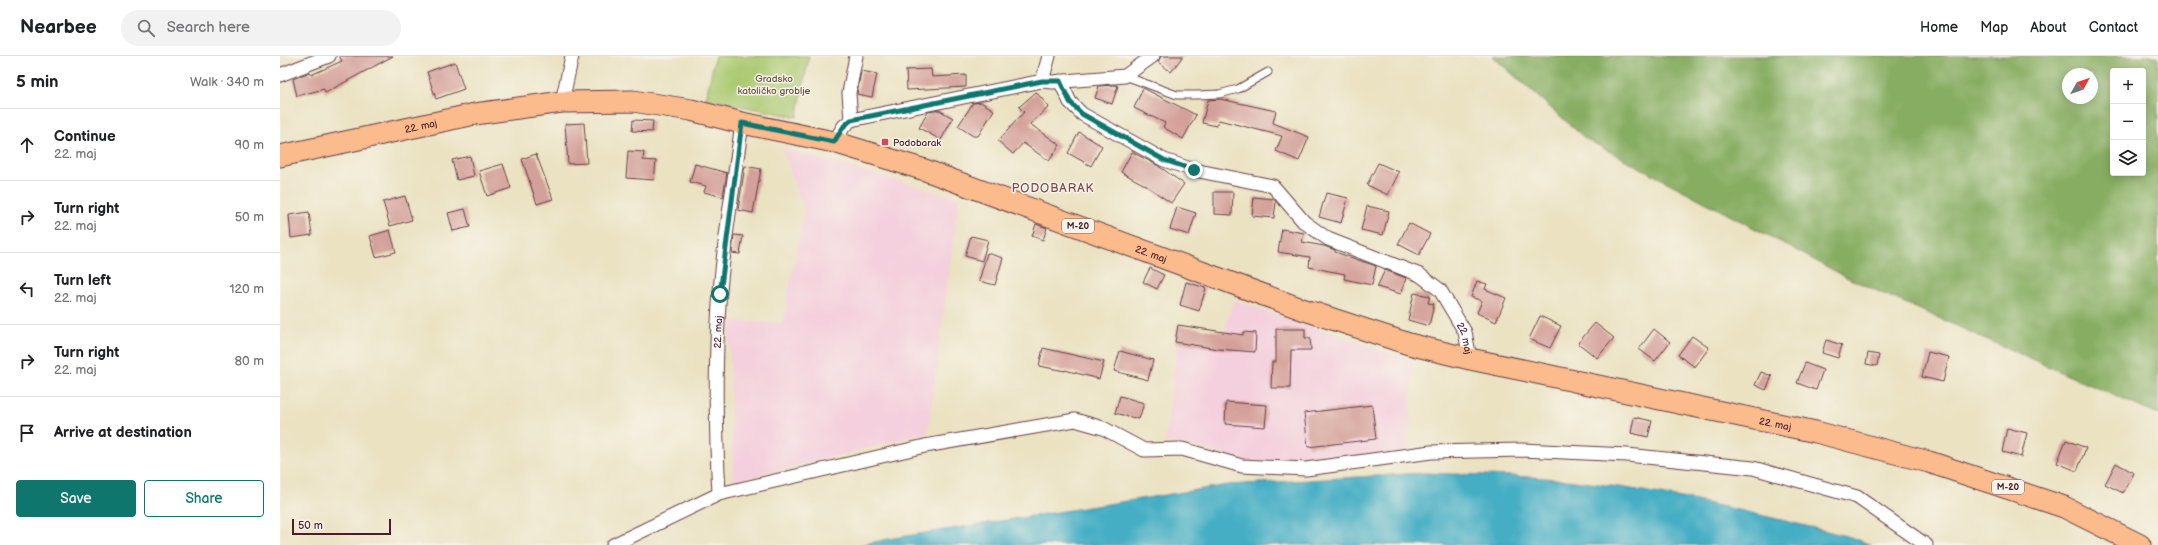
<!DOCTYPE html>
<html lang="en">
<head>
<meta charset="utf-8">
<style>
	body { margin:0; font-family:"Balsamiq Sans",sans-serif; background:#f2f2f2; color:#202124 }
	.controls { position:absolute; right:12px; top:12px; display:grid; overflow:hidden; border-radius:4px; box-shadow:0 2px 10px #0003 }
	.controls button { width:36px; height:36px; display:grid; place-items:center; padding:0; border:0; border-bottom:1px solid #e0e0e0; background:#fff; color:#202124; font:20px sans-serif }
	.compass { position:absolute; left:1782px; top:12px; width:36px; height:36px; border-radius:50%; background:#fff; box-shadow:0 2px 10px #0003; rotate:50deg }
	.scale { position:absolute; left:12px; bottom:10px; width:99px; box-sizing:border-box; padding-left:4px; border:2px solid #4a1f2b; border-top:0; font-size:11px; line-height:14px; white-space:nowrap; color:#4a1f2b; -webkit-text-stroke:3px #f7f3e8; paint-order:stroke }
	.stop { position:absolute; width:12px; height:12px; margin:-9px; border:3px solid #0f766e; border-radius:50%; background:#fff }
	.stop.end { background:#0f766e; border-color:#fff; box-shadow:0 1px 4px #0008 }
	.list { margin:0; padding:0; list-style:none }
	h2 { display:flex; justify-content:space-between; align-items:center; height:52px; margin:0; padding:0 16px; font-size:17px }
	h2 small { font-size:13px; font-weight:400; color:#757577 }
	.list li { display:grid; grid-template-columns:26px 1fr auto; gap:12px; align-items:center; box-sizing:border-box; height:72px; padding:0 16px; border-top:1px solid #e0e0e0 }
	.list b { display:block; font-size:15px; white-space:nowrap }
	.list p { margin:0; font-size:13px; white-space:nowrap; color:#757577 }
	.list em { font-size:13px; font-style:normal; color:#757577 }
	.actions { display:flex; gap:8px; padding:12px 16px }
	.actions a { flex:1; padding:9px 0; border:1px solid #0f766e; border-radius:4px; text-align:center; font-size:14px; color:#0f766e }
	.actions .main { background:#0f766e; color:#fff }
	.icon { flex:none; width:22px; height:22px; fill:none; stroke:currentColor; stroke-width:2; stroke-linecap:round; stroke-linejoin:round }
	.map { position:relative; flex:none; width:1878px; height:489px; overflow:hidden }
	header { display:flex; align-items:center; gap:24px; box-sizing:border-box; height:56px; padding:0 20px; background:#fff; border-bottom:1px solid #e0e0e0 }
	header strong { font-size:19px }
	nav { display:flex; gap:22px; margin-inline-start:auto; font-size:14px }
	.search { width:280px; height:36px; background:#f2f2f2; display:flex; align-items:center; gap:10px; box-sizing:border-box; padding:0 14px; border-radius:22px; color:#757577; font-size:15px }
	main { display:flex }
	aside { flex:1; background:#fff }
	.map>svg:first-child { display:block }
</style>
</head>
<body>
<header>
<strong>Nearbee</strong>
<div class="search"><svg class="icon" aria-label="search" viewBox="0 0 24 24"><circle cx="10" cy="10" r="6"/><path d="M15 15l6 6"/></svg>Search here</div>
<nav><a>Home</a><a>Map</a><a>About</a><a>Contact</a></nav>
</header>
<main>
<aside>
<h2>5 min<small>Walk · 340 m</small></h2>
<ul class="list">
<li><svg class="icon" aria-label="ahead" viewBox="0 0 24 24"><path d="M12 20V5M6 11l6-6 6 6"/></svg><div><b>Continue</b><p>22. maj</p></div><em>90 m</em></li>
<li><svg class="icon" aria-label="right" viewBox="0 0 24 24"><path d="M7 20v-9h11M14 6l5 5-5 5"/></svg><div><b>Turn right</b><p>22. maj</p></div><em>50 m</em></li>
<li><svg class="icon" aria-label="left" viewBox="0 0 24 24"><path d="M17 20v-9H6M10 6l-5 5 5 5"/></svg><div><b>Turn left</b><p>22. maj</p></div><em>120 m</em></li>
<li><svg class="icon" aria-label="right" viewBox="0 0 24 24"><path d="M7 20v-9h11M14 6l5 5-5 5"/></svg><div><b>Turn right</b><p>22. maj</p></div><em>80 m</em></li>
<li><svg class="icon" aria-label="arrive" viewBox="0 0 24 24"><path d="M6 21V4h12l-3 4 3 4H6"/></svg><div><b>Arrive at destination</b></div></li>
</ul>
<div class="actions"><a class="main">Save</a><a>Share</a></div>
</aside>
<div class="map">
<svg width="1878" height="489" viewBox="0 0 1878 489">
	<rect width="100%" height="100%" fill="#f7f3e8"/>
	<filter id="ink" filterUnits="userSpaceOnUse"><feTurbulence type="fractalNoise" baseFrequency=".025" numOctaves="2"/><feDisplacementMap in="SourceGraphic" scale="8" xChannelSelector="R" yChannelSelector="G"/><feConvolveMatrix kernelMatrix="1 2 1 2 8 2 1 2 1" color-interpolation-filters="sRGB"/></filter>
	<filter id="wash" filterUnits="userSpaceOnUse"><feTurbulence type="fractalNoise" baseFrequency=".012" numOctaves="4" result="noise"/><feDisplacementMap in="SourceGraphic" scale="16" xChannelSelector="R" yChannelSelector="G"/><feGaussianBlur stdDeviation="0.9" result="paint"/><feColorMatrix in="noise" values="0 0 0 0 0 0 0 0 0 0 0 0 0 0 0 0 0 1.4 0 .05"/><feComposite in="paint" operator="in"/></filter>
	<g filter="url(#wash)">
		<rect width="100%" height="100%" fill="#ebe2c2"/>
		<path fill="#f4cfdd" d="M502,92L679,142L648,377L453,426L449,265L503,267L524,154Z
			M954,244L1133,305L1129,394L1035,407L972,406L904,389L885,387L898,281L940,288Z"/>
		<path fill="#aac970" stroke="#7a744e" d="M435,0H529L517,61L426,43Z"/>
		<path fill="#87ad62" stroke="#686646" fill-rule="evenodd" d="M1212,0H1878V359L1568,222L1306,83ZM1833,15H1863V117H1833ZM1788,18H1812V42H1788Z"/>
		<path fill="#45aec4" stroke="#486678" d="M1144,417C1191,419 1239,419 1286,424C1384,435 1479,458 1574,482L1591,489H580L608,483L948,429Z"/>
		<g id="blocks">
			<path fill="#d4a19a" d="M59,0H113L45,37L44,33L17,40L13,23L30,16L31,19L62,5Z
				M881,0H903L891,16L878,6Z
				M175,6L184,33L156,43L147,16Z
				M651,13L652,21L686,19V31L627,34L626,14Z
				M581,15L597,18L592,41L577,38Z
				M835,29L838,30L832,48L815,42L819,30Z
				M863,32L916,59L903,83L883,71L885,67L854,52Z
				M756,36L769,51L750,68L780,89L769,105L743,87L733,98L718,85L744,56L739,51Z
				M940,43L996,55L993,67L1029,81L1019,105L996,95L1002,80L939,64L937,70L922,67L928,44Z
				M701,46L714,54L698,80H693L678,70L693,47Z
				M659,54L673,62L661,84L639,72L648,56Z
				M353,64L373,65L372,76L352,75Z
				M304,67L307,107L288,108L285,68Z
				M799,76L822,90L811,110L788,97Z
				M348,95L364,96L363,104L376,105L374,124L346,122Z
				M852,96L877,109L904,128L891,147L865,129L841,116Z
				M256,98L273,143L257,148L242,103Z
				M190,100L194,120L177,124L172,104Z
				M1098,107L1119,116L1108,139L1087,129Z
				M223,108L231,132L207,140L199,115Z
				M415,108L447,117L443,141L424,136L426,130L410,126Z
				M465,110L481,113L473,157L458,154Z
				M934,136H953L952,159L934,158Z
				M1046,137L1068,142L1061,167L1039,161Z
				M125,140L132,164L110,170L103,146Z
				M974,141L994,143L996,146L994,162L972,160Z
				M1087,150L1109,155L1103,179L1081,174Z
				M897,151L916,157L909,179L890,173Z
				M185,153L190,171L173,175L168,157Z
				M29,156L32,179L11,182L9,159Z
				M1129,167L1150,178L1139,199L1118,188Z
				M756,168L767,172L763,184L752,180Z
				M1002,173L1024,177L1022,186L1044,190L1055,194V196L1096,210L1092,229L1064,223L1065,218L1029,211L1030,201L998,196Z
				M110,174L116,196L96,201L90,180Z
				M454,179L463,180L460,198L452,197Z
				M691,180L708,184L702,205L685,200Z
				M707,197L723,202L715,229L699,225Z
				M870,212L884,219L877,233L863,226Z
				M1105,214L1126,222L1121,238L1097,231Z
				M1197,225L1207,228L1205,233L1226,242L1216,266L1197,257L1202,245L1191,241Z
				M906,226L926,232L919,255L900,249Z
				M1134,237L1150,240L1148,247L1154,248L1149,270L1128,264Z
				M1260,260L1281,270L1270,292L1249,283Z
				M1315,267L1334,282L1317,302L1298,287Z
				M898,269L963,279V276L976,277L975,296L938,293L895,286Z
				M996,273H1025V282H1030L1031,294H1011L1010,332H991L992,306H996Z
				M1374,273L1390,286L1375,305L1359,293Z
				M1412,280L1429,292L1415,311L1398,299Z
				M1546,284L1562,289L1558,302L1542,297Z
				M763,292L824,306L819,323L785,314V315L759,310Z
				M840,295L873,304L868,324L834,315Z
				M1648,296L1669,301L1663,326L1642,321Z
				M1588,297L1599,299L1597,310L1586,308Z
				M1525,307L1543,314L1536,334L1517,327Z
				M1481,316L1492,320L1486,334L1475,329Z
				M840,340L864,347L859,363L835,357Z
				M946,346L987,349L985,371L945,368Z
				M1092,349L1096,383L1028,391L1024,357Z
				M1354,361L1372,365L1368,381L1351,377Z
				M1727,372L1747,377L1741,401L1722,396Z
				M1786,384L1806,392L1797,415L1777,407Z
				M1836,407L1854,417L1843,437L1825,428Z"/>
		</g>
	</g>
	<g filter="url(#ink)">
		<use href="#blocks" fill-opacity="0" stroke="#623c42" stroke-width="1"/>
		<g fill="none" stroke-linecap="round" stroke-linejoin="round">
			<defs>
				<path id="lane" d="M845,20L897,39H917L939,38L958,33L988,16"/>
				<g id="street">
					<path d="M0,19L49,0"/>
					<path d="M762,25L769,0"/>
					<path id="s1" d="M780,25L790,46L802,58L884,104L914,114L993,130L1024,166L1048,183L1140,219L1160,234L1185,276L1190,303"/>
					<path d="M282,46L292,0"/>
					<path d="M571,64L569,37L576,0"/>
					<path d="M554,86L564,70L571,64L762,25L773,26L845,20L873,0"/>
					<path id="s2" d="M439,438C435,361 434,282 443,205C448,159 456,113 462,67"/>
					<path d="M333,489L439,438L645,390L795,364L823,372L864,394L902,393L962,410L1026,413L1151,396L1242,394L1347,399L1473,412L1577,441L1646,489"/>
				</g>
				<g id="primary">
					<path id="s3" d="M0,100L195,58L282,46L353,45L411,54L462,67L554,86L645,114L1019,252L1129,288L1190,303L1536,376L1649,406L1784,451L1860,489"/>
				</g>
			</defs>
			<use href="#lane" stroke="#623c42" stroke-width="9"/>
			<use href="#street" stroke="#623c42" stroke-width="15"/>
			<use href="#primary" stroke="#623c42" stroke-width="23"/>
			<use href="#lane" stroke="#fff" stroke-width="7"/>
			<use href="#street" stroke="#fff" stroke-width="13"/>
			<use href="#primary" stroke="#fbbb8d" stroke-width="21"/>
		</g>
	</g>
	<g fill="none" stroke-linecap="round" stroke-linejoin="round" filter="url(#ink)">
		<path stroke="#0f766e" stroke-width="5" d="M440,238L462,67L554,86L564,70L571,64L762,25H780L790,46L802,58L884,104L914,114"/>
	</g>
	<rect fill="#d1495b" stroke="#f7f3e8" stroke-width="1.5" x="601" y="82" width="8" height="8" rx="2"/>
	<g text-anchor="middle" stroke-width="3" stroke-linejoin="round" paint-order="stroke">
		<g fill="#f7f3e8" stroke="#7e5f64" stroke-width="1">
			<rect x="782" y="163" width="32" height="14" rx="3"/>
			<rect x="1712" y="424" width="32" height="14" rx="3"/>
		</g>
		<g font-size="9" font-weight="bold" fill="#4a1f2b">
			<text x="798" y="173">M-20</text>
			<text x="1728" y="434">M-20</text>
		</g>
		<g font-size="10" fill="#675240" stroke="#f7f3e8">
			<text x="494" y="26">Gradsko<tspan x="494" dy="12">katoličko groblje</tspan></text>
		</g>
		<g font-size="10" fill="#4a1f2b" stroke="#f7f3e8">
			<text dy="4" stroke="none"><textPath href="#s3" startOffset="144">22. maj</textPath></text>
			<text dy="4" stroke="none"><textPath href="#s3" startOffset="900">22. maj</textPath></text>
			<text dy="4" stroke="none"><textPath href="#s2" startOffset="162">22. maj</textPath></text>
			<text dy="4" stroke="none"><textPath href="#s1" startOffset="502">22. maj</textPath></text>
			<text dy="4" stroke="none"><textPath href="#s3" startOffset="1548">22. maj</textPath></text>
		</g>
		<g font-size="10" fill="#4a1f2b" stroke="#f7f3e8" text-anchor="start">
			<text x="613" y="90">Podobarak</text>
		</g>
		<g font-size="12" letter-spacing="1" fill="#7a4c52" stroke="#f7f3e8">
			<text x="773" y="136">PODOBARAK</text>
		</g>
	</g>
</svg>
<div class="controls">
<button>+</button>
<button>−</button>
<button><svg class="icon" aria-label="layers" viewBox="0 0 24 24"><path d="M12 4l9 5-9 5-9-5zM3 14l9 5 9-5"/></svg></button>
</div>
<svg class="compass" viewBox="-18 -18 36 36"><path d="M0-13l5 13h-10z" fill="#e53935"/><path d="M0 13l5-13h-10z" fill="#757577"/></svg>
<div class="scale">50 m</div>
<div class="stop" style="left:440px;top:238px"></div>
<div class="stop end" style="left:914px;top:114px"></div>
</div>
</main>
</body>
</html>
